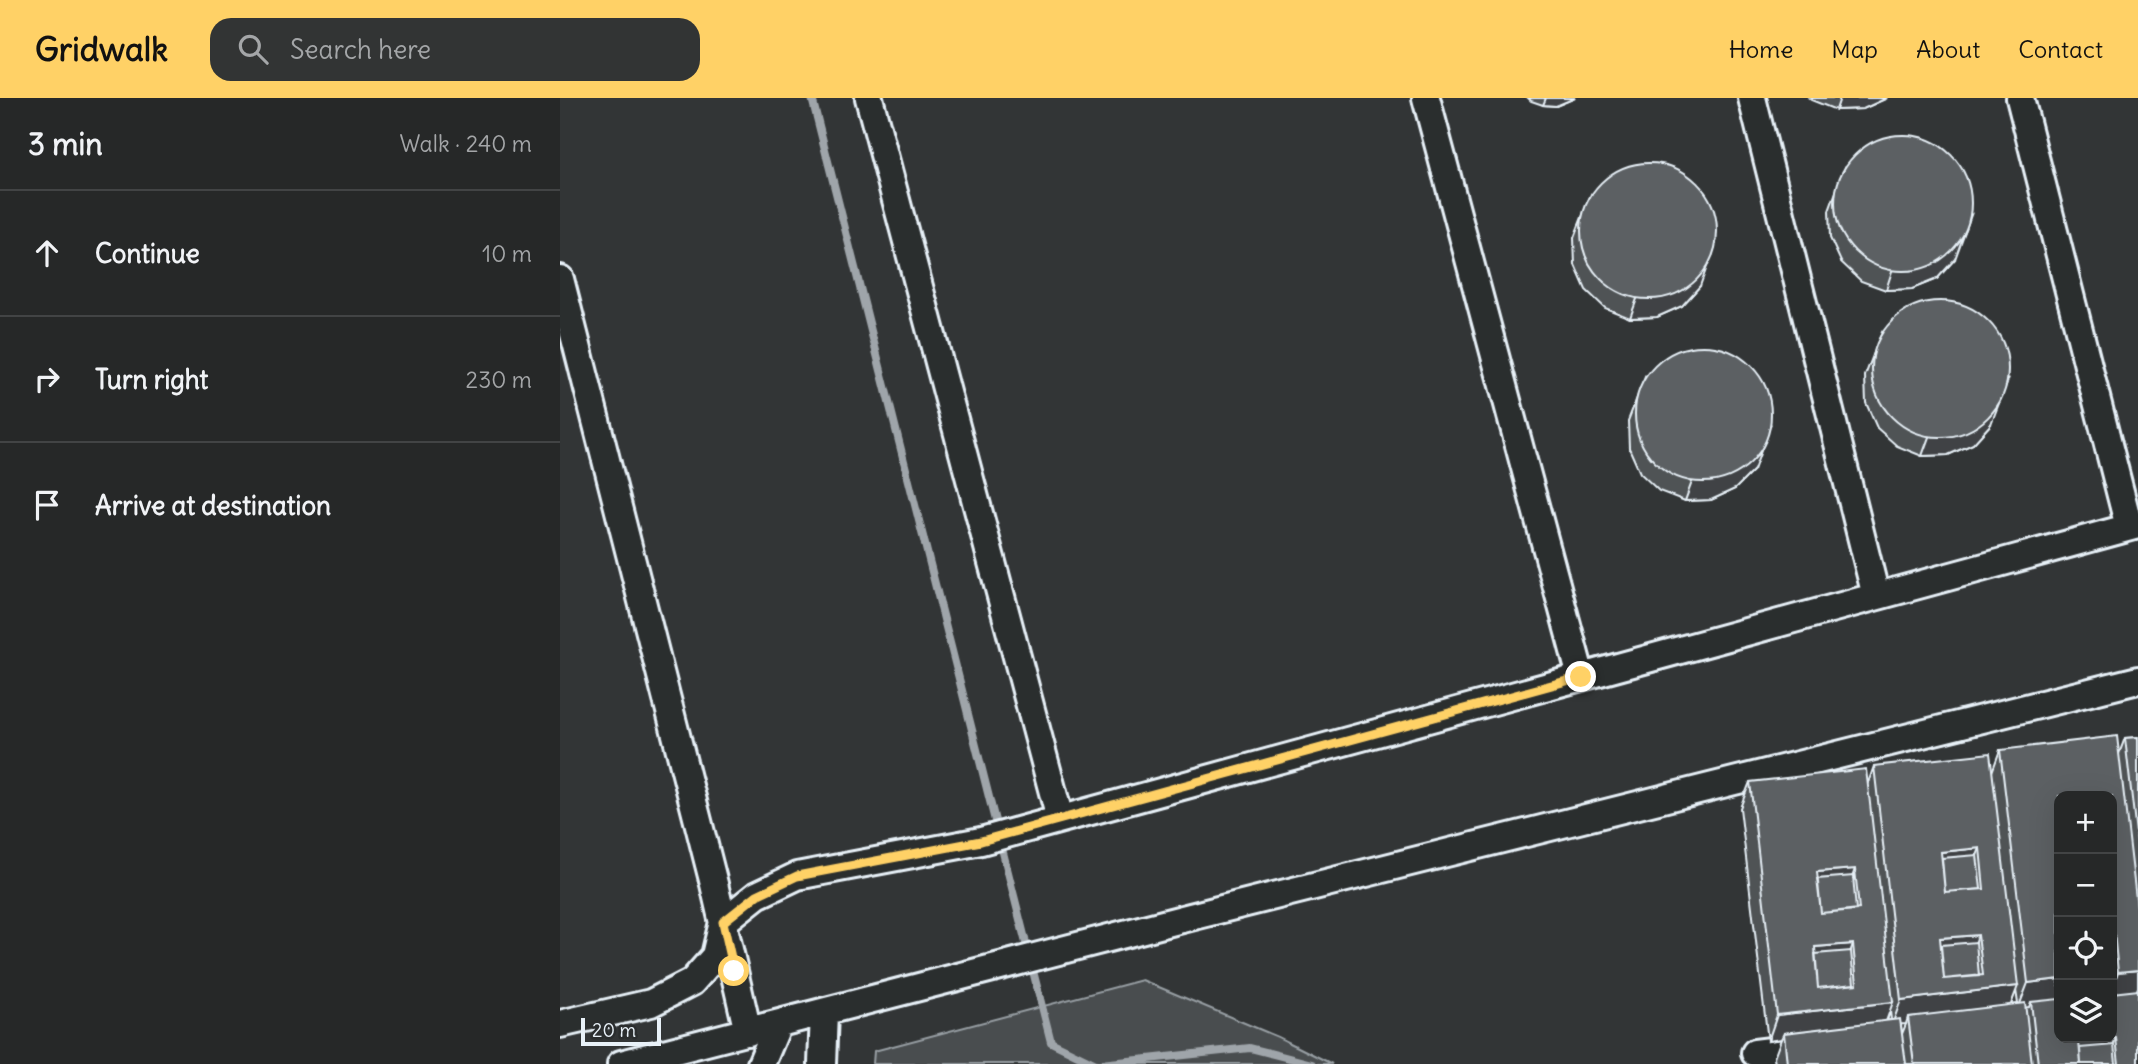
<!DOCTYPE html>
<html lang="en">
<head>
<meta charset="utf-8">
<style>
	body { margin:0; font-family:Delius,sans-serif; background:#323434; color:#f1f3f6 }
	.controls { position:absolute; right:21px; bottom:21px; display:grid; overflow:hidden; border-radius:14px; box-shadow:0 7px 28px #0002 }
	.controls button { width:63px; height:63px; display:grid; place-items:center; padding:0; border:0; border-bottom:2px solid #424445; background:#262828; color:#f1f3f6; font:35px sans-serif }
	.scale { position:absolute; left:21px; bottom:18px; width:80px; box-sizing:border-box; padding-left:7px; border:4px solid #e8f1f8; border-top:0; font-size:19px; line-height:24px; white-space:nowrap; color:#e8f1f8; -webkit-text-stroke:5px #2a2d2e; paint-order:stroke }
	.stop { position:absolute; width:21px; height:21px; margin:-16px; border:5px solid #ffd166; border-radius:50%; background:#fff }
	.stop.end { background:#ffd166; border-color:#fff; box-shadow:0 2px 7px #0008 }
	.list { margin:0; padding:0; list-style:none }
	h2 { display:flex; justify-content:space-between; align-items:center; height:91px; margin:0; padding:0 28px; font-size:30px }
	h2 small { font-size:23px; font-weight:400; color:#a4a6a8 }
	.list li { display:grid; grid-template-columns:46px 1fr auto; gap:21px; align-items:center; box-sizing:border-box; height:126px; padding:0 28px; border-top:2px solid #424445 }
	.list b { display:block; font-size:26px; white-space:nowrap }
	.list em { font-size:23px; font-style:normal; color:#a4a6a8 }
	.icon { flex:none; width:38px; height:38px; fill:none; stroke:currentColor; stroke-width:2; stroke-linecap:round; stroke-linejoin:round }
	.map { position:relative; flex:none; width:1578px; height:966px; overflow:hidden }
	header { display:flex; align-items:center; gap:42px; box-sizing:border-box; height:98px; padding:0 35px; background:#ffd166; color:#111 }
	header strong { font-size:33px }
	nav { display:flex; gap:38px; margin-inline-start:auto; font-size:24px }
	.search { width:490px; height:63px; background:#323434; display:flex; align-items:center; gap:18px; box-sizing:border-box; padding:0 24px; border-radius:21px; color:#a4a6a8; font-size:26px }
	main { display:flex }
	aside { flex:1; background:#262828 }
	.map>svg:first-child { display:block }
</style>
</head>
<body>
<header>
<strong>Gridwalk</strong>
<div class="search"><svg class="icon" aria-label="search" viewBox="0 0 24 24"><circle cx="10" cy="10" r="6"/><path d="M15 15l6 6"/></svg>Search here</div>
<nav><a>Home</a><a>Map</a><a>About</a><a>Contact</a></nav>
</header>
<main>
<aside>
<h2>3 min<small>Walk · 240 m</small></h2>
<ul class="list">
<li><svg class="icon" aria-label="ahead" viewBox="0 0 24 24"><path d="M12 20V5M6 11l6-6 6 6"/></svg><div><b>Continue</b></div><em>10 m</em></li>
<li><svg class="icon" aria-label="right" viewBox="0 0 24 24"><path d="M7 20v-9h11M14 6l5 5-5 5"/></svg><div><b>Turn right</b></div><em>230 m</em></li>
<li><svg class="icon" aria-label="arrive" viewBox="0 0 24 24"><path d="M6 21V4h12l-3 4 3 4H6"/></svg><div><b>Arrive at destination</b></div></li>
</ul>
</aside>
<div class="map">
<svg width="1578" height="966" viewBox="0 0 1578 966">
	<rect width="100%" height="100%" fill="#323536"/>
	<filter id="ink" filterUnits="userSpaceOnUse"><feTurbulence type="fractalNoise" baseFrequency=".0143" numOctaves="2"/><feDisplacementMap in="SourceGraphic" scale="14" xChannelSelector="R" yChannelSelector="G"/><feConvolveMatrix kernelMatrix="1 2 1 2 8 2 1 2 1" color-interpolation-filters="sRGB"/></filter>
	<g filter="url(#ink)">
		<path fill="#494d4f" stroke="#989fa4" stroke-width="2" d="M582,882L718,939L772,966H313L314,953Z"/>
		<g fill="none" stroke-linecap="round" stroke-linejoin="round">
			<path stroke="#9fa5aa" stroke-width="8" d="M252,0L491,944L536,966
				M541,966L690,950L752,966"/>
			<defs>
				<path id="minor" d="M309,0L500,721
					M866,0L1021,579
					M1192,0L1316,498
					M1460,0L1569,429
					M0,181L154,786L188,934
					M0,926L91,905L132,884L155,858L163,824L197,797L237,778L421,743L1578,427
					M1195,955L1251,948
					M61,966L630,819L1578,582
					M201,966L218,926
					M262,966L264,914"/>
			</defs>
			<use href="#minor" stroke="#e8f1f8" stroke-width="32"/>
			<use href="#minor" stroke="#2a2d2e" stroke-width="26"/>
		</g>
		<path fill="#4f5355" stroke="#e8f1f8" stroke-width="2" fill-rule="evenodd" d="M968,0H1015L996,8L983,7L971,3Z
			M1249,0H1327L1303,11L1276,12L1251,2Z
			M1285,69L1395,161L1377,181L1352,191L1326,192L1301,183L1281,164L1270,140L1269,113Z
			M1031,96L1140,188L1122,208L1097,219L1070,220L1045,210L1026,192L1015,167L1014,140Z
			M1322,234L1431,326L1413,346L1388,357L1362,358L1337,348L1317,330L1306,305L1305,278Z
			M1085,279L1194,372L1175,391L1151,402L1125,403L1099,393L1080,375L1069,350L1068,323Z
			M1578,639V889L1577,892L1578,966H1215L1214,960L1221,941L1208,943L1180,710L1190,684L1308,685L1314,668L1432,674L1440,652L1559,656L1565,640ZM1499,698H1552V940ZM1456,892L1458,906L1451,907ZM1330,913L1331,922L1327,923ZM1341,926H1346L1342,936Z"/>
		<path fill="#404345" stroke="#e8f1f8" stroke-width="2" d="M986,0H1015L996,8L983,7Z
			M1280,0H1327L1303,11L1276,12Z
			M1411,117L1395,161L1377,181L1352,191L1326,192L1332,173Z
			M1156,144L1140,188L1122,208L1097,219L1070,220L1077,201Z
			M1448,282L1431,326L1413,346L1388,357L1362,358L1369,339Z
			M1210,328L1194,372L1175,391L1151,402L1125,403L1132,384Z
			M1420,750L1410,776L1381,779V754Z
			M1295,771L1286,797L1256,799L1257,774Z
			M1418,837L1409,863L1379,865L1380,840Z
			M1293,846L1284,872L1254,874L1255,849Z
			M1578,872V889L1575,897L1552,900V891L1558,874Z
			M1499,881V906L1471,904L1469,909L1458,911L1468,885Z
			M1555,881L1552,891V882Z
			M1458,888L1448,914L1348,919L1346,926L1332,927L1341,902Z
			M1333,904L1324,929L1224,935L1221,941L1208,943L1217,917Z
			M1556,940L1547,966H1518L1519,944Z"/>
		<path fill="#5c6063" stroke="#e8f1f8" stroke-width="2" fill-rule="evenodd" d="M1275 105a68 68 0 1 1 136 0a68 68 0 1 1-136 0Z
			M1021 133a68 68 0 1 1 136 0a68 68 0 1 1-136 0Z
			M1312 271a68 68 0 1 1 136 0a68 68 0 1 1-136 0Z
			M1075 316a68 68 0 1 1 136 0a68 68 0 1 1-136 0Z
			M1557,638L1578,818V872L1558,874L1554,834H1552V698H1499V881L1468,885L1440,652Z
			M1578,639V753L1565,640Z
			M1430,655L1458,888L1341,902L1314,668ZM1420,750L1424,791L1385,794L1381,754ZM1418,837L1423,877L1384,881L1380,840Z
			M1306,671L1333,904L1217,917L1190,684ZM1295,771L1299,811L1261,815L1257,774ZM1293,846L1297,886L1258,890L1255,849Z
			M1417,757L1421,791L1385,794L1382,760Z
			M1293,778L1296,812L1261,815L1257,781Z
			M1416,844L1419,878L1384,881L1381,847Z
			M1552,845L1555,881L1552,882Z
			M1291,853L1294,886L1258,890L1255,856Z
			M1578,892V966H1559L1556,940L1519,944L1521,966H1478L1471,904L1499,901V940H1552V895Z
			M1465,905L1472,966H1354L1348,919Z
			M1340,921L1346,966H1227L1224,935Z
			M1554,947L1556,966H1521L1520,950Z"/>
	</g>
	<g fill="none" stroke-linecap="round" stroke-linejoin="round" filter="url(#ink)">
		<path stroke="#ffd166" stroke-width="9" d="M174,873L163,824L197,797L237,778L421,743L1021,579"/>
	</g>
</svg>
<div class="controls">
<button>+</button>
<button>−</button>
<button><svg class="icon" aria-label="locate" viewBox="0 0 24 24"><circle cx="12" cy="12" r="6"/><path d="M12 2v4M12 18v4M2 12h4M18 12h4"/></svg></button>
<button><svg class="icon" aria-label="layers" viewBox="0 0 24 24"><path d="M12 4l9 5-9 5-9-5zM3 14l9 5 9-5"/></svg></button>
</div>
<div class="scale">20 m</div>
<div class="stop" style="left:174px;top:873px"></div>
<div class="stop end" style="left:1021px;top:579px"></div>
</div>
</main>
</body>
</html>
